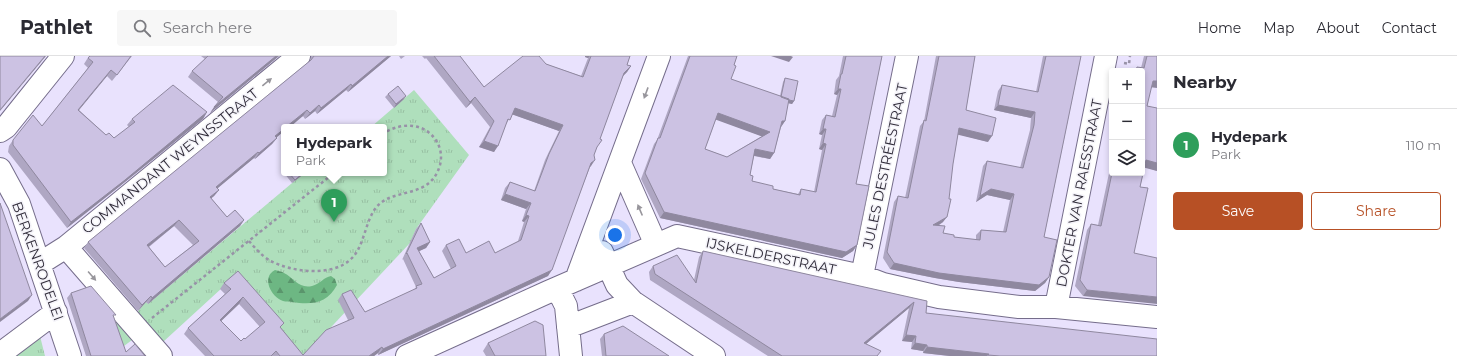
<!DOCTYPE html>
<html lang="en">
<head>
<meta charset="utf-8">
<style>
	body { margin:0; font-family:Montserrat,sans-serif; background:#f7f7f7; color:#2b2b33 }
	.controls { position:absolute; right:12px; top:12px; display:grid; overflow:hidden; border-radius:4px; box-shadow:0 2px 6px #0003 }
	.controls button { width:36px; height:36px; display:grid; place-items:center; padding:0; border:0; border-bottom:1px solid #e1e1e2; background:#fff; color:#2b2b33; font:20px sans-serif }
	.you { position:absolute; left:615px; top:179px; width:14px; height:14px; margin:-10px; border:3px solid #fff; border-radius:50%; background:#1a73e8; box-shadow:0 0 0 6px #1a73e833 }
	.badge { display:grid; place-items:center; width:26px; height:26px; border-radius:50%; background:#b75025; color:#fff; font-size:13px; font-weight:700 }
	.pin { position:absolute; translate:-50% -33px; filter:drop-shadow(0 1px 2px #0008) }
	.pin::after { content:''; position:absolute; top:21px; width:14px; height:12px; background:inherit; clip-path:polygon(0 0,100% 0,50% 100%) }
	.popup { position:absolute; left:281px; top:68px; width:106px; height:52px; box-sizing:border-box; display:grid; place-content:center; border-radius:4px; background:#fff; filter:drop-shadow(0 1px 3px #0005); font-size:13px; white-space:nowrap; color:#7c7c81 }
	.popup b { font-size:15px; color:#2b2b33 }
	.popup::after { content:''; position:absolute; left:50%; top:100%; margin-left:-8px; border:8px solid transparent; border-top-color:#fff }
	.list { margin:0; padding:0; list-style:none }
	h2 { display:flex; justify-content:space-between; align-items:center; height:52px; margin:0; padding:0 16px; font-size:17px }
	h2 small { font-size:13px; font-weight:400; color:#7c7c81 }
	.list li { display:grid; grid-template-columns:26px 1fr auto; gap:12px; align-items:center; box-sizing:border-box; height:72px; padding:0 16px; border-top:1px solid #e1e1e2 }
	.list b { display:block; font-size:15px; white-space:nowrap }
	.list p { margin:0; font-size:13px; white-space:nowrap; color:#7c7c81 }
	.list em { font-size:13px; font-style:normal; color:#7c7c81 }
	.actions { display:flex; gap:8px; padding:12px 16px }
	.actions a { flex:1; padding:9px 0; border:1px solid #b75025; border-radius:4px; text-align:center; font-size:14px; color:#b75025 }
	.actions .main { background:#b75025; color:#fff }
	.icon { flex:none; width:22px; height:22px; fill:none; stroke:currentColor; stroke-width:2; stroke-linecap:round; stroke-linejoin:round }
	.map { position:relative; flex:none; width:1157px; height:300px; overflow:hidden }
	header { display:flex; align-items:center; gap:24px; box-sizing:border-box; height:56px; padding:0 20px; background:#fff; border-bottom:1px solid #e1e1e2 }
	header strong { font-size:19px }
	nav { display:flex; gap:22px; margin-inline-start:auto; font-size:14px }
	.search { width:280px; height:36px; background:#f7f7f7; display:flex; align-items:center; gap:10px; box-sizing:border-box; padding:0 14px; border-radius:4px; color:#7c7c81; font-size:15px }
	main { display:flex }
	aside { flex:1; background:#fff }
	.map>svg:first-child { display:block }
</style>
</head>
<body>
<header>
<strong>Pathlet</strong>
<div class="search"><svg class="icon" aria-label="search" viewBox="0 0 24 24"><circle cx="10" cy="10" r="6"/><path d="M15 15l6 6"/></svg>Search here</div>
<nav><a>Home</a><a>Map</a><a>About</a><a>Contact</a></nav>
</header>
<main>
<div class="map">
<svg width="1157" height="300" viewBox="0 0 1157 300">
	<defs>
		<pattern id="grass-tufts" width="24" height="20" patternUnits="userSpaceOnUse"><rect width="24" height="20" fill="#afdfbc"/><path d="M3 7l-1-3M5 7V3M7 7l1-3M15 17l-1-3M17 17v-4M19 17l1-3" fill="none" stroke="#97c0a2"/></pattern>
		<pattern id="forest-firs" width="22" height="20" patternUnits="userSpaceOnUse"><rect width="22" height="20" fill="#6db783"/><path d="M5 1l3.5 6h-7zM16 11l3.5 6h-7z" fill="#5a956c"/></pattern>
	</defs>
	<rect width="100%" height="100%" fill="#e9e2fd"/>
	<path fill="url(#grass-tufts)" d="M414,34L469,99L416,173L410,187L304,300L234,221L163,286L136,257L146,246L148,248L304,117H384V71H371Z
		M40,280L45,300H12Z"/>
	<path fill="url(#forest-firs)" d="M275,214C277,215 281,215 284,217C294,222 299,233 312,230C320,228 324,221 331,220L335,223L337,229C327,248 311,249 292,246C289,245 286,246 283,245C271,241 261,221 275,214Z"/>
	<path fill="#afdfbc" d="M115,263L132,284L120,293L84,291Z"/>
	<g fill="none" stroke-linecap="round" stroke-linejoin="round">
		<defs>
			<path id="minor" d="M0,75L6,71L63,0
				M620,107L656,189
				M0,113L19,148L70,300
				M66,191L161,300
				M602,196L617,229L633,246L714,300
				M39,208L66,191L299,0
				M862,220L907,0
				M576,224L659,0
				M557,232L566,250L571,300
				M1056,251L1106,0
				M568,271L633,246
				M0,298L56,256
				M407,300L548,236L677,180L862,220L883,228L939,241L1019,251H1056L1157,261"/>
		</defs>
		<use href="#minor" stroke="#756d8b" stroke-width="24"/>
		<path stroke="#9892a7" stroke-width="2.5" stroke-dasharray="3 3" stroke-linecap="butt" d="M1124,7L1129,8L1130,0
			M249,185C255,192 261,199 269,204C290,216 333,222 352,202C364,190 365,167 375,153C391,130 430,145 440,109C442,101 441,93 437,86C425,66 402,66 384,77
			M152,262L334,117"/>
		<use href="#minor" stroke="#fff" stroke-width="22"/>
	</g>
	<path fill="#afa7c3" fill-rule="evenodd" d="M89,0H132L112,25L107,20L79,54L106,79L114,82L129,71L127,69L132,63L207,56L203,63L120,130L67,172L8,96L9,90L13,84L42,70L88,12L84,8Z
		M201,0H279L210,57L218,46L188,21L192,15L205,3Z
		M311,0H391L348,36L346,34L317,58L315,55L305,63L303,60L284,71V75L276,82H277L272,88L255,103L254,102L217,132L219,134L214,140L211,142L227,161L244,164L240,170L148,248L146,246L138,255L84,192L88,186L311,4ZM174,170L193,189L165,211L149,191Z
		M399,0H405L401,3Z
		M422,0H460L484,31L546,8L581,20L588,2L585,1V0H630L627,9L631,10L627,16L623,20L594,99L591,110L590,111L548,220L378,299V297L374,300H205L184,278L188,272L225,238L220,233L224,227L281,272L303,299L348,264L338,244L342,238L365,256L414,234L416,231L403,203L402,204L416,173L421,167L430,186L426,192L419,195L434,222L451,213L442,195L446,189L466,197H495L518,185L524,166L522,165L526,153L501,144L505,132L510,126L534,135L545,104L559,75L512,58L505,70L494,96L479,91L490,71L471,47L466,52L426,2L425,3ZM239,248L260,271L245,283L241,285L221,265Z
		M688,0H737L734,9L731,23L780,40L783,26L785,22L794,45L792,48L788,47L785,65L781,71L774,97L770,103L754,100L750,119L752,125L773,133L798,138L801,133L814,136L822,94L819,93L822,79L819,78L822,64L826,59L832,60L837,39L834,38L836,24L839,20L843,0H882L856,128L857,189L853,195L842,202L660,162L641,123L654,88L657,84ZM716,63L762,80L727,101L705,93Z
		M936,0H975L966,54L988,86L958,78L943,166L938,170L943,177L954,181L976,184V179L981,174L1003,176L1010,144L987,139L976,146L983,110L987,105L1020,112L1030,74L1031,62L994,54L998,35L1002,29L1036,36L1043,0H1081L1044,181L1049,221L1045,227L1035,235L959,226L935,222L890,213L883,202L894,146L898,140L905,142L920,70L924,65Z
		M1144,0H1157L1147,50L1157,52V115L1145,111L1140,131L1134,197L1083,240L1075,230L1087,174L1091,168L1098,169L1112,103V117H1142V15H1134L1137,11L1141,12Z
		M388,38L404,43L394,52L385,41Z
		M284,109V116L281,113Z
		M284,117H305L292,127Z
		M703,195L927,245L926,257L1157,300H950L923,297V295L911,293L912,286L902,285L909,252L866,288L877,300H768L650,224L649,216L653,210L694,224L699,201Z
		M71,237L114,262L126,296L145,300H86L67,242Z
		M604,278L669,300H602L600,283Z
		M488,287L546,300H486L483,295Z"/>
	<path fill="#8f889f" d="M45,0H46L0,55V54Z
		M276,0H279L210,57L214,51Z
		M388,0H391L348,36L352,30Z
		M585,0H590L588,2L585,1Z
		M771,0H791L793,1L789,6Z
		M631,10L627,16L620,23L624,17Z
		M111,14L107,20L74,60L78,54Z
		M1153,25H1157V32L1149,31Z
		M351,28L346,34L317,58L321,52Z
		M838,33H841L837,39L834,38Z
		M406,40L404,43L394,52L396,48Z
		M475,41L471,47L466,52L470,46Z
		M781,42L794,45L792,48L779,45Z
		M319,49L315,55L305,63L310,57Z
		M998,49L1035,56L1031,62L994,54Z
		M515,52L563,69L559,75L511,58Z
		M307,54L303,60L290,71H286Z
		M207,56L203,63L120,130L67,172L71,166Z
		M718,57L770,76L766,82L714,63Z
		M782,65H785L781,71Z
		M959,72L992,80L988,86L955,78Z
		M284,73V75L271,86L275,80Z
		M823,73H826L822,79L819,78Z
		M277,82L272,88L255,103L259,97Z
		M484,85L498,90L494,96L479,91Z
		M823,87L826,88L822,94L819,93Z
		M755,93L774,97L770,103L751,99Z
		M258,96L254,102L212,137L216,131Z
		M595,104L591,110L587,113L591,107Z
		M1146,104L1157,107V115L1142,111Z
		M303,117H305L292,127L295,124Z
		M991,133L1014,138L1010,144L987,139L976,146L980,140Z
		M219,134L214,140L206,147L210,141Z
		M505,138L531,147L526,153L501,144Z
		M664,156L857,189L853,195L842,202L660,162Z
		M526,159L529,160L524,166L522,165Z
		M947,161L943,166L929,175L933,169Z
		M179,164L174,170L143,195L147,189Z
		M244,164L240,170L148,248L152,242Z
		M430,186L426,192L413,198L417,192Z
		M894,207L1049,221L1045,227L1035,235L959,226L935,222L890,213Z
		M552,214L548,220L378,299L383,293Z
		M1087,234L1157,241V248L1083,240Z
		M32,239L28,245L0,266V263Z
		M151,240L146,246L138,255L142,249Z
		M243,241L239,248L216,270L220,264Z
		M914,246L909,252L860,293L864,287Z
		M906,279L916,280L912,286L902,285Z
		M915,287L927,289L923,295L911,293Z
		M382,291L378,297L374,300H369Z
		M927,291L989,298L987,300H950L923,297Z"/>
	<path fill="#ccc2e3" stroke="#8f889f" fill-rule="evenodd" d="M0,0H45L0,54Z
		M90,0H131L117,19L111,14L78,54L106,79L109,77L114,82L135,66L132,63L173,29L207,56L125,124L71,166L13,89V84L33,59L42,70L93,6L88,2Z
		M208,0H276L214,51L223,41L192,15Z
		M314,0H388L352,30L351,28L321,52L319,49L310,57L307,54L286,71H284V73L275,80L277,82L259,97L258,96L216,131L219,134L210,141L227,161L235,154L244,164L152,242L151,240L142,249L88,186L311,4ZM179,164L199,185L165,211L147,189Z
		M434,0H460L484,31L523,0H539L546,8L583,21L591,0H630L627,9L631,10L624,17L600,83L602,84L597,91L594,99L595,104L591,107L552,214L383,293L382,291L369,300H280L276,295L271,300H214L188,272L231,233L224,227L238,215L284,267L280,271L303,299L326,274L354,262L342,238L351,234L365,256L417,232L416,230L422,228L407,197L406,198L421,167L430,186L417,192L434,222L456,210L446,189L459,183L466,197L489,185L495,197L521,184L529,160L526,159L531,147L505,138L510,126L535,135L549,98L563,69L515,52L510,64L508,63L498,90L484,85L494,65L475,41L470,46ZM243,241L265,266L245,283L244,282L241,285L220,264Z
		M690,0H737L734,9L736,10L731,23L789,43L785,65H782L774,97L755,93L750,119L753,120L752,125L773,130V133L800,139L801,133L816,136L826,88L823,87L826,73H823L826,59L835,61L841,33H838L841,18H842L846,0H882L856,128L869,130L857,189L846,196L664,156L645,117L658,82H660ZM718,57L770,76L727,101L705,93Z
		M939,0H975L966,54L996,62L992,80L959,72L953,108L949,143H951L947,161L933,169L945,170L943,177L954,179V181L980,184L981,174L1006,176L1014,138L991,133L980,140L987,105L1023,112L1034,69L1035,56L998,49L1002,29L1038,36L1046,0H1081L1044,181L1057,184L1049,221L1039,229L963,220L939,217L894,207L887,196L898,140L908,142L924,64L926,65Z
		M1147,0H1157V25H1153L1147,50L1157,52V107L1146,104L1140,131L1148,132L1134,197L1157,202V241L1087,234L1080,224L1091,168L1101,170L1112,117H1142V15H1136L1137,11L1144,12Z
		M785,22L798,25L794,45L789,44L781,41Z
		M398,30L406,40L396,48L388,38Z
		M289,117H303L295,124Z
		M0,147L32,239L0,263Z
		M703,195L927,245L926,257L1157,283V300H1000L988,299L989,298L927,291V289L915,287L916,280L906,279L914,246L864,287L881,295L877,300H782L655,218L653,210L677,199L696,227Z
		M91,230L116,259H113L126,296L135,288L145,300H91L71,237Z
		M535,265L543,269L546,300H495L488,287Z
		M623,270L669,300H606L604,278Z"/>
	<defs><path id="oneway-solid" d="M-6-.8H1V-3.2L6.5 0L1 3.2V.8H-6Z"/></defs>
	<g fill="#98969c">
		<use href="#oneway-solid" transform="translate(267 26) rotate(-39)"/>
		<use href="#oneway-solid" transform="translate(646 37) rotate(110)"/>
		<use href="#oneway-solid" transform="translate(640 154) rotate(-113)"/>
		<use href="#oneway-solid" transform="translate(92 220) rotate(49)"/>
	</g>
	<g text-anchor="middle" stroke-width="3" stroke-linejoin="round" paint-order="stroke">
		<g font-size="14" fill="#312d3a" stroke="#f4f3f9">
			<text transform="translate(170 105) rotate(-39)" y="5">COMMANDANT WEYNSSTRAAT</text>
			<text transform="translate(885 110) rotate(-78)" y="5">JULES DESTRÉESTRAAT</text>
			<text transform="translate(1079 137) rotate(-79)" y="5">DOKTER VAN RAESSTRAAT</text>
			<text transform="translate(771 200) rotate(12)" y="5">IJSKELDERSTRAAT</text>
			<text transform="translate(38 205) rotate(70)" y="5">BERKENRODELEI</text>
		</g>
	</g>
</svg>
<div class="controls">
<button>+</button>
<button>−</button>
<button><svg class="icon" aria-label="layers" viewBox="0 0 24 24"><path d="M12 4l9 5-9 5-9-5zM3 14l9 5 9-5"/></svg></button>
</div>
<div class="you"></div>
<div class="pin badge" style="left:334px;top:166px;background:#2e9e5b">1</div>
<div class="popup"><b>Hydepark</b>Park</div>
</div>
<aside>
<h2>Nearby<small></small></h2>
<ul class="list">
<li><span class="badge" style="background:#2e9e5b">1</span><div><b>Hydepark</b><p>Park</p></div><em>110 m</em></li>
</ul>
<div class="actions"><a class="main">Save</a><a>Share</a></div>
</aside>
</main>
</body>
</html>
